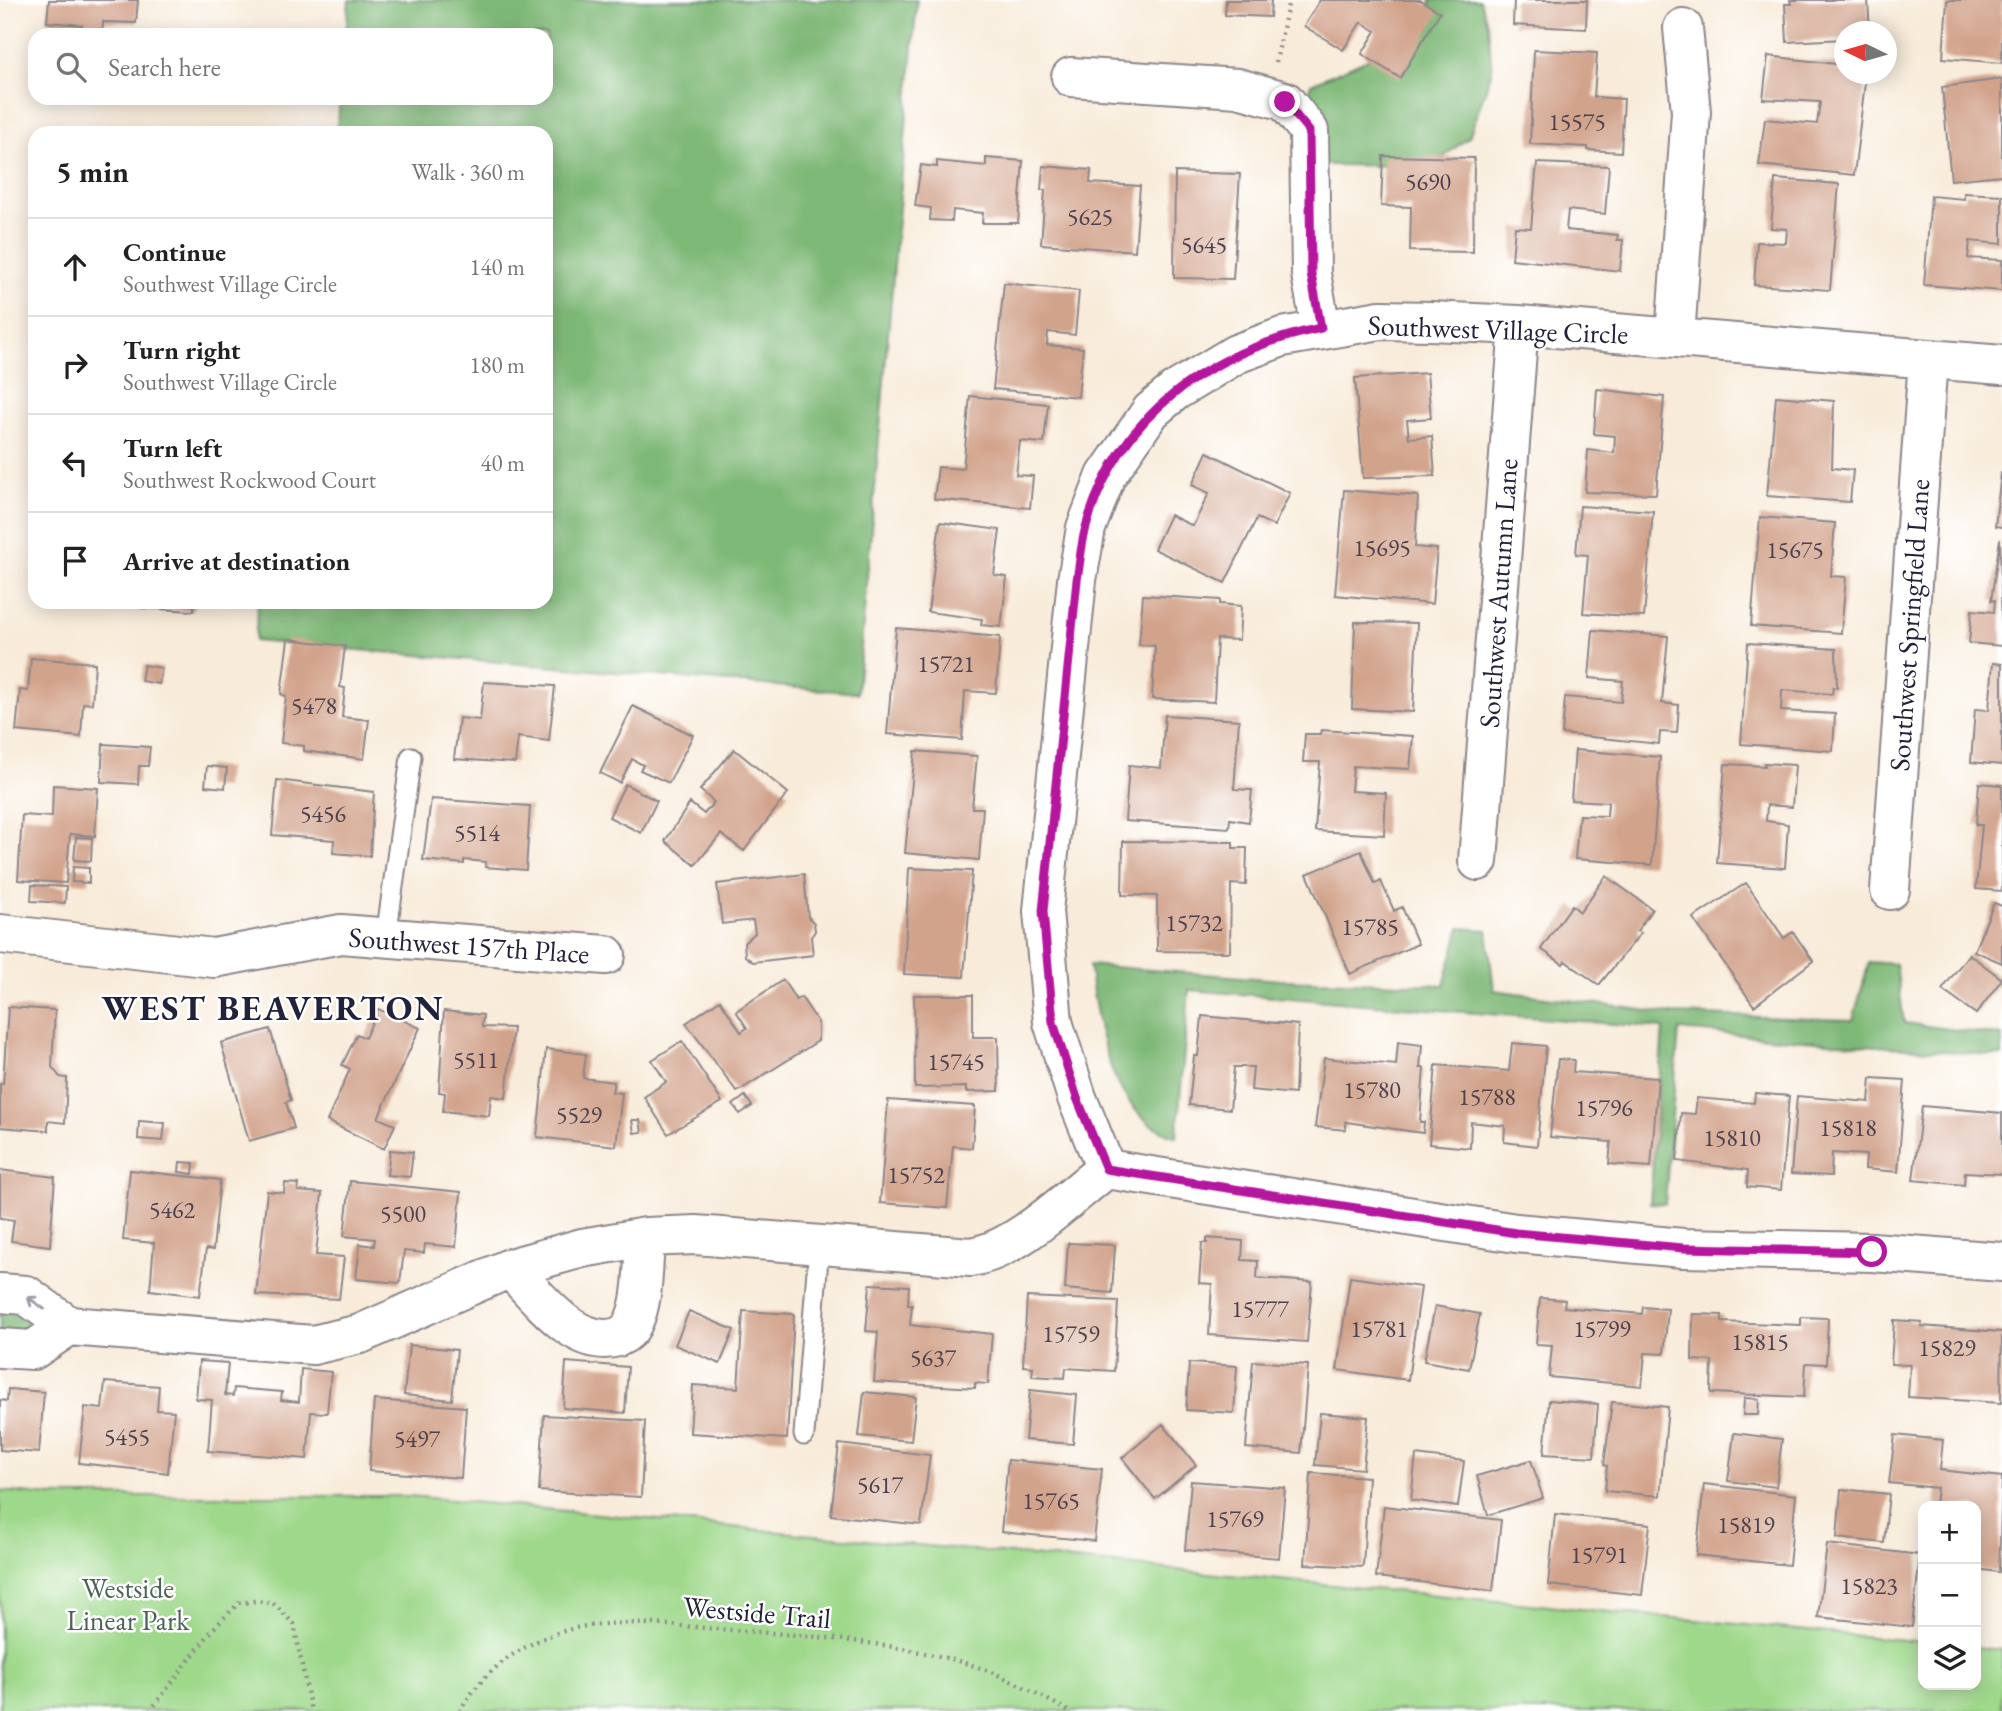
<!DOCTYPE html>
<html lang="en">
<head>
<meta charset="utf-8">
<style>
	body { margin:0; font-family:"EB Garamond",serif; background:#f6f6f6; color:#222 }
	.controls { position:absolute; right:21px; bottom:21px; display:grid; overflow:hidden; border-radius:14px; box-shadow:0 4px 18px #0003 }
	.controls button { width:63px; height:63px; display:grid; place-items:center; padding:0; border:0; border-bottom:2px solid #e0e0e0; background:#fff; color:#222; font:35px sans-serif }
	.compass { position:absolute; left:1834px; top:21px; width:63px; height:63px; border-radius:50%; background:#fff; box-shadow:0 4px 18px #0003; rotate:275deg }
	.stop { position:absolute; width:21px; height:21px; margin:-16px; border:5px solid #b5179e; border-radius:50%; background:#fff }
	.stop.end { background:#b5179e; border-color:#fff; box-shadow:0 2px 7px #0008 }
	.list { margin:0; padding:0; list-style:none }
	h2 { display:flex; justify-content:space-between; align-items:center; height:91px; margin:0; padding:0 28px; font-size:30px }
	h2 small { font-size:23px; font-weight:400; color:#767676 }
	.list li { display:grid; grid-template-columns:46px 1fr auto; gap:21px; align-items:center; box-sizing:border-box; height:98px; padding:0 28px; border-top:2px solid #e0e0e0 }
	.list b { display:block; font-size:26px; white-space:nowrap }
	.list p { margin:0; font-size:23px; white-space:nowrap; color:#767676 }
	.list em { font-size:23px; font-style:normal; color:#767676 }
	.icon { flex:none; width:38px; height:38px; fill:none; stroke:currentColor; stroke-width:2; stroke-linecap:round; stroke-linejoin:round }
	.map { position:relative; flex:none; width:2002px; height:1711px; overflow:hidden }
	.search { position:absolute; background:#fff; box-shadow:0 4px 18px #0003; left:28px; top:28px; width:525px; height:77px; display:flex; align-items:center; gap:18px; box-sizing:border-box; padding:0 24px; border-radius:21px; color:#767676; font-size:26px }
	.panel { position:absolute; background:#fff; box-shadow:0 4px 18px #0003; left:28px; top:126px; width:525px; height:483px; border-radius:21px }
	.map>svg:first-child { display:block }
</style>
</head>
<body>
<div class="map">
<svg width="2002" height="1711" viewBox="0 0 2002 1711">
	<rect width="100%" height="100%" fill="#fff"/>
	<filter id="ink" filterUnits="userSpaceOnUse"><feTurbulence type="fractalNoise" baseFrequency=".0143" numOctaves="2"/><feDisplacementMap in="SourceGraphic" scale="14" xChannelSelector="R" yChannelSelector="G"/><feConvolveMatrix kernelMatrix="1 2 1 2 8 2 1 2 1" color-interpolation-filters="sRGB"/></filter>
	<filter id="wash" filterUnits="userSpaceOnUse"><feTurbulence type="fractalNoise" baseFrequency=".00686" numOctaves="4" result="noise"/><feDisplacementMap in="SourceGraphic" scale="28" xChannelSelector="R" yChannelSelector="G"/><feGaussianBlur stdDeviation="1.57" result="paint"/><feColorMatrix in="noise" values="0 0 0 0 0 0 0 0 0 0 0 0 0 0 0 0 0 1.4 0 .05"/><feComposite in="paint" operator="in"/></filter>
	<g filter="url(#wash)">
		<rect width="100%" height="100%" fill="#f8ebd9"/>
		<path fill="#9ed88a" stroke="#607d62" stroke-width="2" d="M0,1491L51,1496H410L1923,1642V1685H1976V1647L2002,1650V1711H0Z"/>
		<path fill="#7eb876" stroke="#506d58" stroke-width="2" d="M349,0H917L857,693L255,641L258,602H546V133H337L340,98H546V35H346Z
			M1431,0H1480L1488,26L1492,71L1469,137L1432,166L1330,165L1311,156L1304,106L1311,84L1370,58L1427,22Z
			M1460,928L1487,930L1494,990L1672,1014L1853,1020L1869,962L1896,964L1904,1023L2002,1036V1056L1679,1030L1665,1204L1650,1203L1663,1028L1189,990L1177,1137C1108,1117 1098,1025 1089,965L1281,980L1444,985Z
			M0,1306L35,1309L45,1330L0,1333Z"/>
		<g id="blocks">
			<path fill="#d2a38b" d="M49,0H138L136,23L103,22L102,35H81L82,25L47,22Z
				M1226,0H1271L1270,17L1225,15Z
				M1320,0H1420L1440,12L1400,78L1362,54L1376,31L1361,22L1343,50L1304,26Z
				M1514,0H1587L1586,29L1513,25Z
				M1790,0H1868L1870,32H1844V39L1787,42L1785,4H1791Z
				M1947,0H2002V63L1943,58Z
				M1534,50L1597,53L1594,97L1624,99L1621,152L1588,150V147L1530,144Z
				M1768,56L1844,65V74H1866L1854,175L1759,165L1765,119L1817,124L1820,102L1763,99Z
				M2002,79V175L1951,180L1942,87Z
				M1383,156L1474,158L1473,252L1410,251L1411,207L1381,206Z
				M986,158L1023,161L1018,223H982L983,213L953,210L952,221L930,220L931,208L915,206L921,165L937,167V161L986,166Z
				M1537,163L1609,166L1605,214L1568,210L1566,230L1618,235L1617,240H1623L1620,271L1512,259L1515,227L1531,228Z
				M1043,166L1091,170L1090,183L1140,186L1135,251L1041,244L1045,190H1041Z
				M1175,172L1240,174L1233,279L1174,278Z
				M1775,179L1839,184L1830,290L1754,285L1757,242L1786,243L1787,229L1771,228Z
				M1964,193L2002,195V244L1970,241L1968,258L2002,260V291L1924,285L1931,196L1964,199Z
				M1004,283L1079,291L1075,335L1048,332L1047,345L1083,348L1078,397L993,389Z
				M1427,373L1431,418L1407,420L1409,438L1432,436L1435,476L1363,478L1355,378Z
				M1597,389L1664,397L1656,494L1585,492L1588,450L1614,453L1615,436L1594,434Z
				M970,396L1048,404L1044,443L1020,441L1016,475L1033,476L1030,508L934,499L938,467L963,469Z
				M1776,396L1834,401L1832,468L1853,470L1850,502L1767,496Z
				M1207,452L1290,493L1274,526L1257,518L1225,583L1154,549L1170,515L1193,526L1209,493L1192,485Z
				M2001,473H2002V527L1995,526Z
				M1344,490L1418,496L1415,547L1437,549L1432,604L1335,595Z
				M1580,506L1653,511L1644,617L1583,613L1588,555L1576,554Z
				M1760,517L1835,523L1831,576L1846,577L1841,633L1751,626Z
				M940,522L1000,530L994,575L1007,577L1001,627L981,625L982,619L928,612Z
				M2000,539L2002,646L1969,643L1972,610L1994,612L1995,600L1991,601Z
				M1143,595L1220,600V604L1241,606L1239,640L1217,639L1214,702L1152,699L1155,646L1139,645Z
				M141,602H194V611L141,608Z
				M1355,622L1417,623L1413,712L1352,709Z
				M896,628L1000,637L996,693L965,691L962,740L887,734Z
				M1593,630L1668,636L1662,703L1679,705L1677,733L1660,732L1659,744L1562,734L1565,697L1621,702L1623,681L1589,678Z
				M288,639L345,646L340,687L345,688L342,717L369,720L364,759L304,751V746L281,743L286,696L281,694Z
				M1748,643L1836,649L1837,688L1833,687L1832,694L1782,690L1781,711L1835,714L1833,751L1741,744Z
				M31,658L95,663L92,704L83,703L81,737L16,731L20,690L28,691Z
				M1993,663L2002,664V765L1971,762L1975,709L1989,710Z
				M144,665L162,668L159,684L141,681Z
				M484,682L555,686L549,741L518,737L515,763L454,759L459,718L480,720Z
				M633,706L693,735L669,783L640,770L643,765L632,759L620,783L600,773Z
				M1165,715L1239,720L1234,789L1252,790L1249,822L1230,819L1229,828L1125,821L1129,765L1161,768Z
				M1321,730L1413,736L1410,769L1353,766L1351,791L1386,793L1384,835L1315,831L1320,762H1303L1305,734H1320Z
				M103,744L150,747L148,766H139L138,784L101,782Z
				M734,749L788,793L744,851L721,834L695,865L665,841L690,803L704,814L714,802L700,790Z
				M1575,750L1660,757L1652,865L1575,859L1579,815L1607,816L1608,802L1571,800Z
				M915,751L977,756L972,808H983L979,860L905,853Z
				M1764,763L1795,765L1792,807L1767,805L1766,821L1788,824L1785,868L1717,863L1725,764L1765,766Z
				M207,766L227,768L225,788L205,786Z
				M277,780L374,792L370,856L333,853L334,840L272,835Z
				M1979,783L2002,785V891L1976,889L1982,825H1976Z
				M625,784L657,801L641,833L609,817Z
				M53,785L98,788L95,836L70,834L66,883L18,880L22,815L52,817Z
				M431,799L530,806L526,870L485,867L486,862L464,860V864L423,860Z
				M76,837L92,838L91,861L74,860Z
				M1123,841L1233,842V848H1247L1246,885L1231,884L1230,952L1157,951V896L1122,895Z
				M1361,851L1375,884L1381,881L1394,911L1402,907L1418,944L1350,974L1307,874Z
				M73,867L89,868V883L72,882Z
				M909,868L972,871L964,977L904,974Z
				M804,874L808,917L814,923L815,931L811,937L813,955L753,962L745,956L744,943L755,933L753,920L722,924L717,884Z
				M1606,876L1652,909L1637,931L1641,933L1599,985L1565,961L1563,964L1541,949L1572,905L1580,912Z
				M1746,883L1784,938L1793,932L1813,961L1754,1006L1693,918Z
				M32,885L66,887L65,903L31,901Z
				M1994,903L2002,906V963L1974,951Z
				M1969,954L2002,979L1976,1014L1942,990Z
				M783,980L796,1000L801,997L818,1022V1041L737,1092L686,1023L720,1000L741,1032L747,1028L736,1011Z
				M914,995H973V1037H998L999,1091L966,1092V1087L915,1088Z
				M8,1007L55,1010L52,1067L60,1077L67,1078L65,1123L48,1121V1131L0,1127V1084H3Z
				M378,1009L420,1028L378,1118L395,1125L384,1149L327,1121L350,1069L342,1065L357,1034L365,1038Z
				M444,1011L483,1015L482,1027L513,1028L506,1098L491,1096L489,1116L443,1111L445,1093L439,1092Z
				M1202,1016L1298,1025L1295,1094L1251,1090L1253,1067H1234L1230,1109L1189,1105L1194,1056H1198Z
				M270,1029L291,1100L286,1102L294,1128L249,1141L221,1043Z
				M682,1041L722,1102L668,1134L644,1097L666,1082L652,1060Z
				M1398,1042L1422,1045L1420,1068H1424L1420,1122H1424L1423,1133L1346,1122V1130L1315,1127L1324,1058L1396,1065Z
				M1512,1043L1546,1046L1537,1146L1504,1142L1505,1126L1471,1122L1470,1148L1429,1144L1436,1065L1509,1071Z
				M546,1049L586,1054L583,1078L614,1082L612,1092L622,1093L616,1146L537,1137Z
				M1558,1059L1574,1060L1573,1072L1658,1078L1651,1167L1609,1164L1611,1142L1550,1137Z
				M1871,1078L1905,1080L1898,1172L1865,1169L1866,1155L1832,1153L1831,1176L1791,1174L1797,1096L1869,1102Z
				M1755,1093L1789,1096L1781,1190L1747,1187L1748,1170L1677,1161L1681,1113L1695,1114L1697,1098L1754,1103Z
				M745,1096L752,1106L740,1114L733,1105Z
				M888,1100L975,1106L972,1148L953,1146L947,1208L880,1203Z
				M1922,1106L2002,1113V1174L1965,1172L1964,1185L1913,1180Z
				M632,1120H640L642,1132L634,1133Z
				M139,1121L165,1123L163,1141L138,1139Z
				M390,1150L413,1152L410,1177L387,1175Z
				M180,1162L194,1163L193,1174L179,1172Z
				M0,1170L55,1177L50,1246L11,1241L14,1220L0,1218Z
				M130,1170L220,1180L213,1250L206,1249L200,1296L150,1290L154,1243L123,1240Z
				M350,1181L461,1192L456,1247L425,1244L424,1253L404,1251L400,1283L356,1279L360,1244L374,1246L375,1239L344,1236Z
				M285,1183L299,1184L298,1191L322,1193L316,1255L344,1257L339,1299L256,1295L267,1191L284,1193Z
				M1207,1238L1243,1241L1242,1260L1258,1261L1257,1278L1312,1282L1307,1342L1209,1335L1212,1284L1199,1283L1202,1243H1207Z
				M1068,1243L1115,1245L1112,1293L1065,1289Z
				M1350,1277L1421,1287L1408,1380L1337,1370Z
				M870,1284L909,1286L908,1305H912L910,1325L992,1334L988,1384L975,1383V1388L874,1382L878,1332L866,1331Z
				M1027,1297L1118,1301L1114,1371L1066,1368L1065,1378L1032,1376L1033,1367L1023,1366Z
				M1540,1298L1565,1300L1564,1307L1642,1314L1643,1307L1668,1309L1664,1354L1645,1353L1642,1386L1549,1377L1552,1345L1536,1344Z
				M1435,1306L1480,1314L1469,1369L1424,1361Z
				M689,1311L734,1330L720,1364L675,1345Z
				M743,1311L794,1314L787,1439L690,1433L693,1385L738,1388Z
				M1693,1314L1722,1315V1322L1801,1325V1317L1828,1318L1826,1364L1806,1363L1804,1397L1711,1393L1712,1361L1692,1360Z
				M1894,1320L1922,1322L1921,1326L2002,1332L2001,1403L1908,1397L1910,1365L1891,1364Z
				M409,1345L457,1350L452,1400L404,1395Z
				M199,1361L228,1363L225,1395L233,1396L234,1388L282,1392L281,1400L299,1402L301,1369L331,1372L327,1413L311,1412L307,1459L208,1451L212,1400L196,1399Z
				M1253,1361L1308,1365L1301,1453L1246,1448Z
				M566,1362L628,1367L625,1413L563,1408Z
				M1189,1363L1237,1366L1234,1413L1186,1410Z
				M105,1382L159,1386L157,1410L174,1411L168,1473L79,1463L85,1407L102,1409Z
				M8,1389L44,1392L39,1453L0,1450V1400L7,1401Z
				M1030,1390L1077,1395L1073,1444L1025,1440Z
				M864,1392L916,1397L911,1441L859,1436Z
				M1744,1398L1759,1399L1758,1415H1743Z
				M374,1400L466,1407L461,1478L369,1471Z
				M1549,1400L1598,1404L1594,1457L1544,1454Z
				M1612,1402L1668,1407L1660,1496L1605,1491L1607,1466L1604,1465Z
				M1320,1413L1368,1417L1363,1469L1315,1465Z
				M544,1415L645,1421L641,1497L539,1491Z
				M1163,1424L1196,1465L1155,1499L1122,1458Z
				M1734,1433L1782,1439L1776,1487L1728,1481Z
				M1895,1435L1943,1440L1940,1470L2002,1477L1999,1572L1976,1569V1506H1935L1937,1488L1889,1483Z
				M839,1444L930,1455L921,1525L831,1515Z
				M1416,1455L1464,1461L1458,1507L1411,1500Z
				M1008,1460L1102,1469L1094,1541L1001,1532Z
				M1531,1460L1543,1498L1488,1515L1477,1476Z
				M1311,1473L1368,1477L1363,1567L1305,1564Z
				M1191,1481L1285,1488L1279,1558L1185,1550Z
				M1704,1484L1796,1495L1789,1565L1696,1555Z
				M1841,1489L1889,1494L1884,1543L1837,1538Z
				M1384,1506L1501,1520L1493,1591L1376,1577Z
				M1555,1514L1650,1524L1642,1595L1548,1585Z
				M1827,1544L1920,1555L1912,1627L1818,1617Z"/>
		</g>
	</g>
	<g filter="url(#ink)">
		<use href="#blocks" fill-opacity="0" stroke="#8d868a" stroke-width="2"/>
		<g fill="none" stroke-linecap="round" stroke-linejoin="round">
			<defs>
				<path id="lane" d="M386,937L411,757
					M804,1435L819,1245"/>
				<path id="street" d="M1071,77L1238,88L1285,101L1309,131L1311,274L1321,329
					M1675,337L1691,112L1683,28
					M2002,365L1519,325L1430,321L1380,320L1282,337L1236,354L1175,391L1151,411L1106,476L1086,528L1077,580L1043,911L1053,1022L1077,1098L1106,1169L1516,1233L1683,1248L1872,1252L2002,1262
					M1478,861L1519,325
					M1890,890L1928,359
					M0,934L214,958L341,934L606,955
					M510,1268C537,1295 575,1350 618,1337C625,1334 630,1330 633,1323C645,1298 642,1264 646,1237
					M0,1293L26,1295L69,1326L33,1350L0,1348
					M69,1326L313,1345L360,1334L510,1268L582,1248L646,1237L696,1235L971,1257C1017,1250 1068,1198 1106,1169"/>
			</defs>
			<use href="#lane" stroke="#8d868a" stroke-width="23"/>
			<use href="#street" stroke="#8d868a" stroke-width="42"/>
			<path stroke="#8d868a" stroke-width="4.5" stroke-dasharray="2 5" stroke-linecap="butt" d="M1276,62L1289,0
				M150,1711L213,1629L239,1603L255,1601L273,1603L294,1624L311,1711
				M460,1711C483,1670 522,1643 567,1630C612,1618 669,1625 716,1629C799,1635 887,1640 968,1664C1004,1675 1036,1693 1068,1711"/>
			<use href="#lane" stroke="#fff" stroke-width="19"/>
			<use href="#street" stroke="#fff" stroke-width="38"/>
		</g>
		<defs><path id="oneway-shaft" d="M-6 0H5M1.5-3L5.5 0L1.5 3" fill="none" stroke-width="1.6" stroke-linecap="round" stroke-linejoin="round" transform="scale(1.75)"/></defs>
		<use stroke="#9c9ca7" href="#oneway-shaft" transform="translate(36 1303) rotate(-145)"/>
	</g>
	<g fill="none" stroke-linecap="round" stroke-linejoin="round" filter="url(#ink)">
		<path stroke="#b5179e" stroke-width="9" d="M1285,102L1309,131L1311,274L1321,328C1210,351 1118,414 1086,527C1081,544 1080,563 1077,580L1043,911L1053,1022L1077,1098L1106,1169L1516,1233L1683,1248L1872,1252"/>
	</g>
	<g text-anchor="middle" stroke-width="5" stroke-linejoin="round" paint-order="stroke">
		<g font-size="24" fill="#4e424f">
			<text x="1577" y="130">15575</text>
			<text x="1428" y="190">5690</text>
			<text x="1090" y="225">5625</text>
			<text x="1204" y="253">5645</text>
			<text x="1382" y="556">15695</text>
			<text x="1795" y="558">15675</text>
			<text x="946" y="672">15721</text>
			<text x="314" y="714">5478</text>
			<text x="323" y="822">5456</text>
			<text x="477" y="841">5514</text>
			<text x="1194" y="931">15732</text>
			<text x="1370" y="935">15785</text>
			<text x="476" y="1068">5511</text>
			<text x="956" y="1070">15745</text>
			<text x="1372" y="1098">15780</text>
			<text x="1487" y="1105">15788</text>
			<text x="1604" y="1116">15796</text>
			<text x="579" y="1123">5529</text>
			<text x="1848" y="1136">15818</text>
			<text x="1732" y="1146">15810</text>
			<text x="916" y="1183">15752</text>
			<text x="172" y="1218">5462</text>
			<text x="403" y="1222">5500</text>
			<text x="1260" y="1317">15777</text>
			<text x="1379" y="1337">15781</text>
			<text x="1602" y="1337">15799</text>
			<text x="1071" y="1342">15759</text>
			<text x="1760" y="1350">15815</text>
			<text x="1947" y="1356">15829</text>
			<text x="933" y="1366">5637</text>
			<text x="127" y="1445">5455</text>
			<text x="417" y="1447">5497</text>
			<text x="880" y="1493">5617</text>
			<text x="1051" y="1509">15765</text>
			<text x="1235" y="1527">15769</text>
			<text x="1746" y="1533">15819</text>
			<text x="1599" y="1563">15791</text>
			<text x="1869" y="1594">15823</text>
		</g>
		<g font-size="28" fill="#22223b" stroke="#fff">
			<text transform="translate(1498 329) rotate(2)" y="10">Southwest Village Circle</text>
			<text transform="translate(1498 593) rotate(-86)" y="10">Southwest Autumn Lane</text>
			<text transform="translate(1909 625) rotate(-86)" y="10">Southwest Springfield Lane</text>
			<text transform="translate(469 945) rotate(4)" y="10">Southwest 157th Place</text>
			<text transform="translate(757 1612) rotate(5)" y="10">Westside Trail</text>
		</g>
		<g font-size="28" fill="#4d6257" stroke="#fff">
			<text x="128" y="1598">Westside<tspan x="128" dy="32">Linear Park</tspan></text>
		</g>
		<g font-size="35" font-weight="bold" letter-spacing="2" fill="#22223b" stroke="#fff">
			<text x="273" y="1020">WEST BEAVERTON</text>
		</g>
	</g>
</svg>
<div class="controls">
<button>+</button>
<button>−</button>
<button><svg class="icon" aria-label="layers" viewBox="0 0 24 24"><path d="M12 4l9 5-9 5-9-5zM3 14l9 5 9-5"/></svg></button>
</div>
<svg class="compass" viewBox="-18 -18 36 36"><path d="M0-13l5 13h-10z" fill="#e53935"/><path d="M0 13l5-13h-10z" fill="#767676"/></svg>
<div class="stop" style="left:1872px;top:1252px"></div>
<div class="stop end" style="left:1285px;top:102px"></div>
<div class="search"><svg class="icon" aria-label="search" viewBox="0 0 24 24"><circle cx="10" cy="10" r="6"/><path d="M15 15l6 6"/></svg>Search here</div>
<section class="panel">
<h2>5 min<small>Walk · 360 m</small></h2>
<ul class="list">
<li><svg class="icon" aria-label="ahead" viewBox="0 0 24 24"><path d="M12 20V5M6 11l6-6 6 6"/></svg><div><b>Continue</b><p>Southwest Village Circle</p></div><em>140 m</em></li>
<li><svg class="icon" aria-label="right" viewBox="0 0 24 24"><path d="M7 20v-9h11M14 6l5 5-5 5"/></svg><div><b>Turn right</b><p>Southwest Village Circle</p></div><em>180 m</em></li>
<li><svg class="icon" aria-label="left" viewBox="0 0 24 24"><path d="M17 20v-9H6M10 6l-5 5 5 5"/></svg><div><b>Turn left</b><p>Southwest Rockwood Court</p></div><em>40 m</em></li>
<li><svg class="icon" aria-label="arrive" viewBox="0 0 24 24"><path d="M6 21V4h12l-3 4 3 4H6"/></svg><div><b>Arrive at destination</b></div></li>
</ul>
</section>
</div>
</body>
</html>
